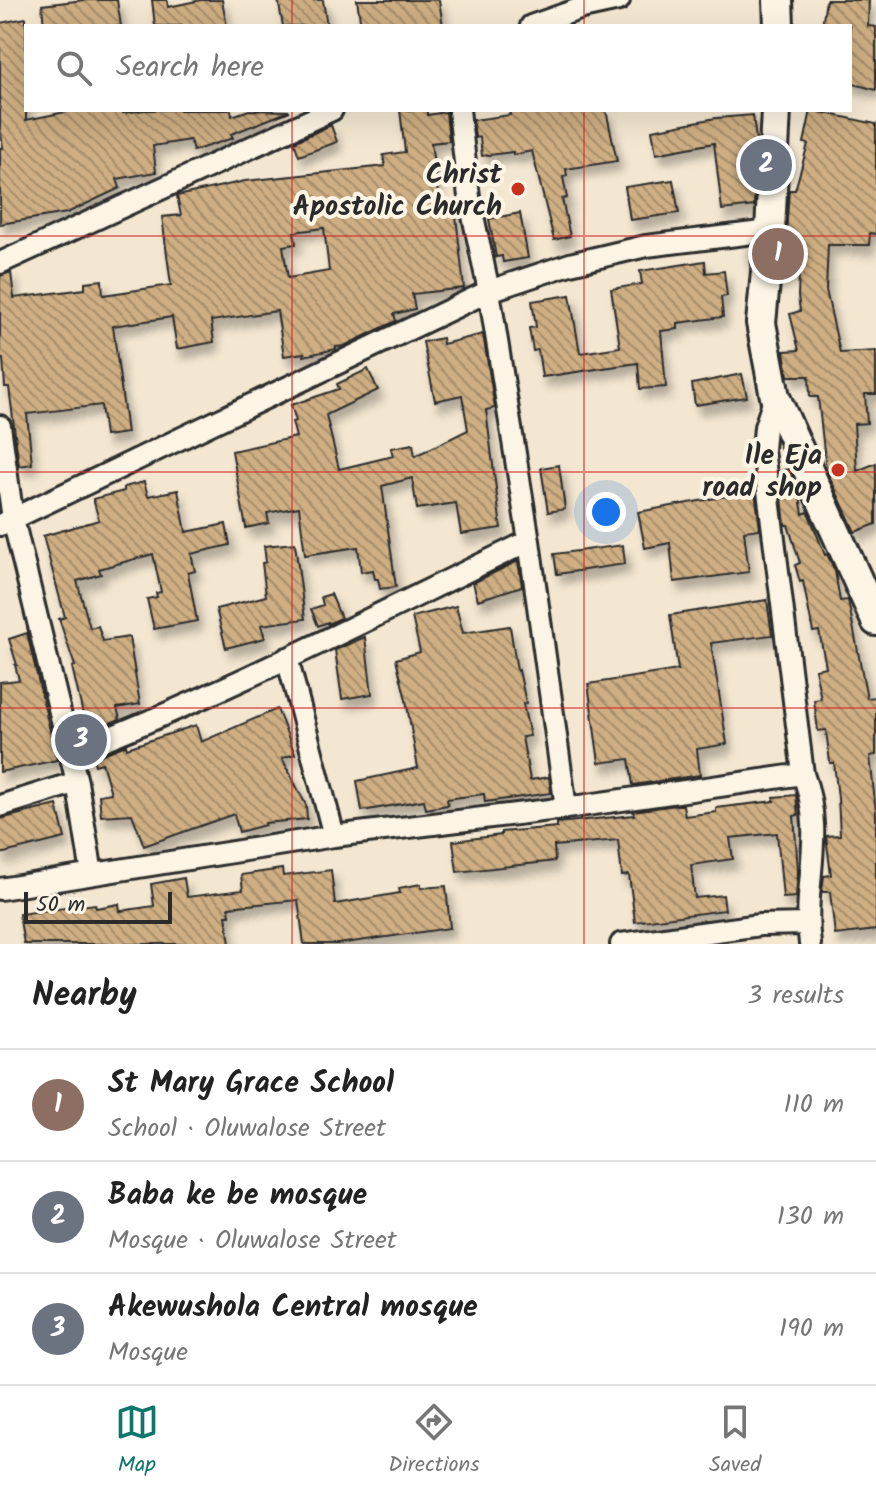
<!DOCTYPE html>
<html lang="en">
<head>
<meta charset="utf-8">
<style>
	body { margin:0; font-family:Kalam,sans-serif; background:#f6f6f6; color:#222 }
	.scale { position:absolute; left:24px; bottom:20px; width:148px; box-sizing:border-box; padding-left:8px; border:4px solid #2b2b2b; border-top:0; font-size:22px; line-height:28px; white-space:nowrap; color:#2b2b2b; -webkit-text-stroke:6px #fcf5e5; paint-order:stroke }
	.you { position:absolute; left:606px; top:512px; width:28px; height:28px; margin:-20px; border:6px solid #fff; border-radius:50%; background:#1a73e8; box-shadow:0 0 0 12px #1a73e833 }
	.badge { display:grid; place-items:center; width:52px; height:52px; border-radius:50%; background:#0f766e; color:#fff; font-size:26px; font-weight:700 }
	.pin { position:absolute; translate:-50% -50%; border:4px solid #fff; box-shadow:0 2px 8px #0006 }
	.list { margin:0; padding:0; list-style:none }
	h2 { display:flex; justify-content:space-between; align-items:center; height:104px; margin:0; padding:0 32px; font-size:34px }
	h2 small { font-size:26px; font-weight:400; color:#767676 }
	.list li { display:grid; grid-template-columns:52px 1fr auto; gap:24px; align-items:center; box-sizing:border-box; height:112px; padding:0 32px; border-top:2px solid #e0e0e0 }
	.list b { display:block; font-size:30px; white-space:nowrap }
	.list p { margin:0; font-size:26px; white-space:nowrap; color:#767676 }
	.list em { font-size:26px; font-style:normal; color:#767676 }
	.icon { flex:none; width:44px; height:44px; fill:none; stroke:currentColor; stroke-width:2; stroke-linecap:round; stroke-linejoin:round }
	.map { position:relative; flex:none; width:876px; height:944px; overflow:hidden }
	.search { position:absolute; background:#fff; box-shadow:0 8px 32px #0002; left:24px; right:24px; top:24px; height:88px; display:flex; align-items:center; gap:20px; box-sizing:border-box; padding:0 28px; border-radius:0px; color:#767676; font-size:30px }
	.sheet { height:440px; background:#fff }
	nav { display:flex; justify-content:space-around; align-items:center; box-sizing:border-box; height:112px; border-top:2px solid #e0e0e0; background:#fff; font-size:22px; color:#767676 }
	nav a { display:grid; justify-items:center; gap:4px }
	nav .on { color:#0f766e }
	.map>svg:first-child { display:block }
</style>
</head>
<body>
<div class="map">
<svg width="876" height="944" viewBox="0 0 876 944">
	<defs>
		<pattern id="building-back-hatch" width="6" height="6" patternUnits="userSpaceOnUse" patternTransform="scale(2)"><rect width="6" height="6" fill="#ceae82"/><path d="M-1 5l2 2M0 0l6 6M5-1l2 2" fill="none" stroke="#a78e6b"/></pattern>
		<filter id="shadow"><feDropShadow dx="5" dy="9" stdDeviation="4" flood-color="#0004"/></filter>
	</defs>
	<rect width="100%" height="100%" fill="#f3e7d1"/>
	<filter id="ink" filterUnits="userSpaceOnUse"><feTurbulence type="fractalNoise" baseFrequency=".0125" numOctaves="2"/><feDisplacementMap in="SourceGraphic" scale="16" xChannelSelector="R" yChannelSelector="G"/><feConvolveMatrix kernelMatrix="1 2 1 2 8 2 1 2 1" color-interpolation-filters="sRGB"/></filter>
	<g filter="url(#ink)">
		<path fill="url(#building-back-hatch)" stroke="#2b2b2b" stroke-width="2" fill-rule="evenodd" filter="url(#shadow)" d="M84,0H117L121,26H44L42,5Z
			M152,0H167L168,7L201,0H222L227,26H155Z
			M278,0H323L327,26H283Z
			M357,0H439L443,26H361Z
			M826,0H869L868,26L876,27V90L850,83V26H822Z
			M26,18V120L75,110H123V113L144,110H231L232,116L249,110L290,111L231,134L233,138L193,151L190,140L153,146L156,172L117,179L120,188L67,213L0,224V148H3L0,126V23Z
			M400,110H427V115L446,112L449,141L431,143L440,209L455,207L464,288L412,294L415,309L394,314L396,321L344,346L336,347V349L304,356V353L284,356L277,311L211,321L214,342L177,349L172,317L113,326L127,433L105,436L101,405L27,414L32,464L19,466L9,387H5L3,359H0V276L11,272L14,298L85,289V282L102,280L103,295L171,285L162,217L181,215L177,196L245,181L385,166L383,155L405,152ZM324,228L329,271L288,278L283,246L296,244L294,232Z
			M509,110H606L617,161L566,169L567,176L563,177L567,198L562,199L570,236L554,240L532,151L513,155V152L482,156L480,137L475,138L473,120L510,115Z
			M811,110L876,124V234L870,233L869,245H828L826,290L840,353L876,351V394H865L867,423L854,424L857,471L876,463V524L855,532L826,469L818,397H810L809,376H788L784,351L799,350L790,314L800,311L798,296L800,249H785L789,190H795L808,144L804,143Z
			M753,115L757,149L754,206L722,210L714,143L656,154L652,130L716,118Z
			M331,125L337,142L299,156L294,142Z
			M673,180L679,213L630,220L625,187Z
			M520,213L528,258L503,262L502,256L496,257L489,219Z
			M705,261L706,273L724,271L727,296L721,297L723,317L678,323V329L661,331L666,387L640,389L638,363L542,377L538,350L533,351L529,328L536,327L532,301L570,295L580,353L620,347L611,289L642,284L640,271Z
			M483,334L495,408L486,410L501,528L461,534L456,503L417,509L412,478L382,486L396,587L380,589L378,579H375L373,570L361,572L358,547L305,555L299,507L267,513L269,523L246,528L232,451L296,437L292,422L296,421L291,405L339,389L337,384L368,369L378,390L326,415L339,469L393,456L391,448L413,444L415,456L468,430L462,395L435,401L423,342L442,338L443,344Z
			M742,374L747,397L695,405L692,384Z
			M559,465L565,509L548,512L541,468Z
			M789,469L799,491L803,514L808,512L825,555L827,554L835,571L840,601L848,600L867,698L876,697V755L870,756L876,812V930L835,935L830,892H822L824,876L831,875L826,836L840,835L838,798L834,763H830L826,730L818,731L814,700L821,699L815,669L826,667L819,631L813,632L803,581L800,582L795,565L800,563L788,525H785L779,471Z
			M144,482L148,496L178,490L186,532L226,524L230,545L191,554L195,571L188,573L197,621L154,629L147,599L157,597L156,593L161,592L153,554L99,569L101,574L77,581L90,628L98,626L103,641L129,637L140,704L117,708L120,719L87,732L72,667L75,666L59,619L65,617L43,536L99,520L93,499L124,491V487Z
			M755,491L760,529L744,531L749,572L674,582L670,543L645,548L638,512Z
			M295,543L305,619L261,625L265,638L226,648L216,609L266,596L262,563L266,562L264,546Z
			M623,545L625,564L557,574L554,554Z
			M518,561L522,586L478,600L473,583Z
			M331,594L341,618L328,624V622L318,626L311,609L323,605L321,597Z
			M767,600L772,635L711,643L727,744L697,749L700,775L633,785L629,759L599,763L588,684L678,670L670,615Z
			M456,606L463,633L510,626L517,671L519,670L526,703L523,704L530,736L522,737L530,780L549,777L551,793L485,802L484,794L447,799L448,805L426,809L424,800L362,811L357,781L418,768L406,700L396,659L420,652L412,617Z
			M27,633L57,760L0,772V682L19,680L15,665H17L9,639Z
			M365,637L372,694L342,699L335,650Z
			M277,709L295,754L282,758L306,805L307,819L265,823V825L239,832L234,814L144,846L132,814L101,816L99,795L111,793L102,763L95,765L93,758L126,745L127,748L196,725L201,742Z
			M796,795L798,815L794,816L798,870L796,897L783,898L777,833L730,838L733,859L691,865L695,898L723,895L725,910L635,922L629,875L622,876L618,840L554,846L555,861L457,872L453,841L501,835V832L557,827V823L634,815L633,811L677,805H683L685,816L716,812V808L774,801V797Z
			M57,805L65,838L0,854V819Z
			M282,869L283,876L331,870L335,904L400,893L399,888L421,884V888L446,886L450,928L338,944H304L298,900L229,907L230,915H226L230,944H24L19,914L95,904L96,908L119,904L120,911L154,906L151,884L184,878L187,897L243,890L241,875Z"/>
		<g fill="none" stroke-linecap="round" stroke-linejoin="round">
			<defs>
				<path id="street" d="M531,26L582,8L619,0
					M459,110L469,197L489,291L529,541L566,808
					M0,263L332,110
					M775,397L765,427L763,450L803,774C826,836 802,883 810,944
					M0,426L13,519L77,782L92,874
					M0,525L489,291L570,264L646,246L770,231
					M287,658L334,836
					M70,753C227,693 377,614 529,541
					M0,806L77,782
					M0,889L334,836L566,808L803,774
					M621,944L760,925L808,924"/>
				<path id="secondary" d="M778,0L779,26
					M776,110L770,231L761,323L775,397L876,621"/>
			</defs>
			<use href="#street" stroke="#2b2b2b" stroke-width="26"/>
			<use href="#secondary" stroke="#2b2b2b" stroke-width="34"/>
			<use href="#street" stroke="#fcf5e5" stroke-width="20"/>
			<use href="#secondary" stroke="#fcf5e5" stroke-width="28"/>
		</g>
	</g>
	<path fill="none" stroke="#d62828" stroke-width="2" stroke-opacity="0.55" d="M292,0V26M584,0V26M292,110V944M584,110V944M0,236H876M0,472H876M0,708H876"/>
	<g fill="#c8321e" stroke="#fcf5e5" stroke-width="3">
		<circle cx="518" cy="189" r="8"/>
		<circle cx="838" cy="470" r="8"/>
	</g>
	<g text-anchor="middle" stroke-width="8" stroke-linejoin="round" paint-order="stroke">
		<g font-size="28" font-weight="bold" fill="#2b2b2b" stroke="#fcf5e5" text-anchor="end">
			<text x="502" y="183">Christ<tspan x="502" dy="32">Apostolic Church</tspan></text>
			<text x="822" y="464">Ile Eja<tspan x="822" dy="32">road shop</tspan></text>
		</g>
	</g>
</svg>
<div class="scale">50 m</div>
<div class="you"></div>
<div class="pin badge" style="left:778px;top:254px;background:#8d6e63">1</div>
<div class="pin badge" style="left:766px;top:165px;background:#6b7280">2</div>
<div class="pin badge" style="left:81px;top:740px;background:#6b7280">3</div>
<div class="search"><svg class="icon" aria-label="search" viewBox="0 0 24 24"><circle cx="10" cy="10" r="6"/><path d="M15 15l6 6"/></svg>Search here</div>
</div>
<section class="sheet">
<h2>Nearby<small>3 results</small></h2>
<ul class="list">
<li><span class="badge" style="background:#8d6e63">1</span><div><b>St Mary Grace School</b><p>School · Oluwalose Street</p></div><em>110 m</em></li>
<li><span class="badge" style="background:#6b7280">2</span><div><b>Baba ke be mosque</b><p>Mosque · Oluwalose Street</p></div><em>130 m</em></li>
<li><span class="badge" style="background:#6b7280">3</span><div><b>Akewushola Central mosque</b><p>Mosque</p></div><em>190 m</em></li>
</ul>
</section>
<nav>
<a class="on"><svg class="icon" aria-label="map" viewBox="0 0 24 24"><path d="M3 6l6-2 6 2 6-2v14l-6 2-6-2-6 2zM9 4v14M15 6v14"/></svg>Map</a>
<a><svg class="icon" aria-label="directions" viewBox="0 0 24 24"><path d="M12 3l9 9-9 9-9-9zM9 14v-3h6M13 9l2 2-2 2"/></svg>Directions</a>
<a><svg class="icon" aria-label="saved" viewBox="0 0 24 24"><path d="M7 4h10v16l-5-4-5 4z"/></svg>Saved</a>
</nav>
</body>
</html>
